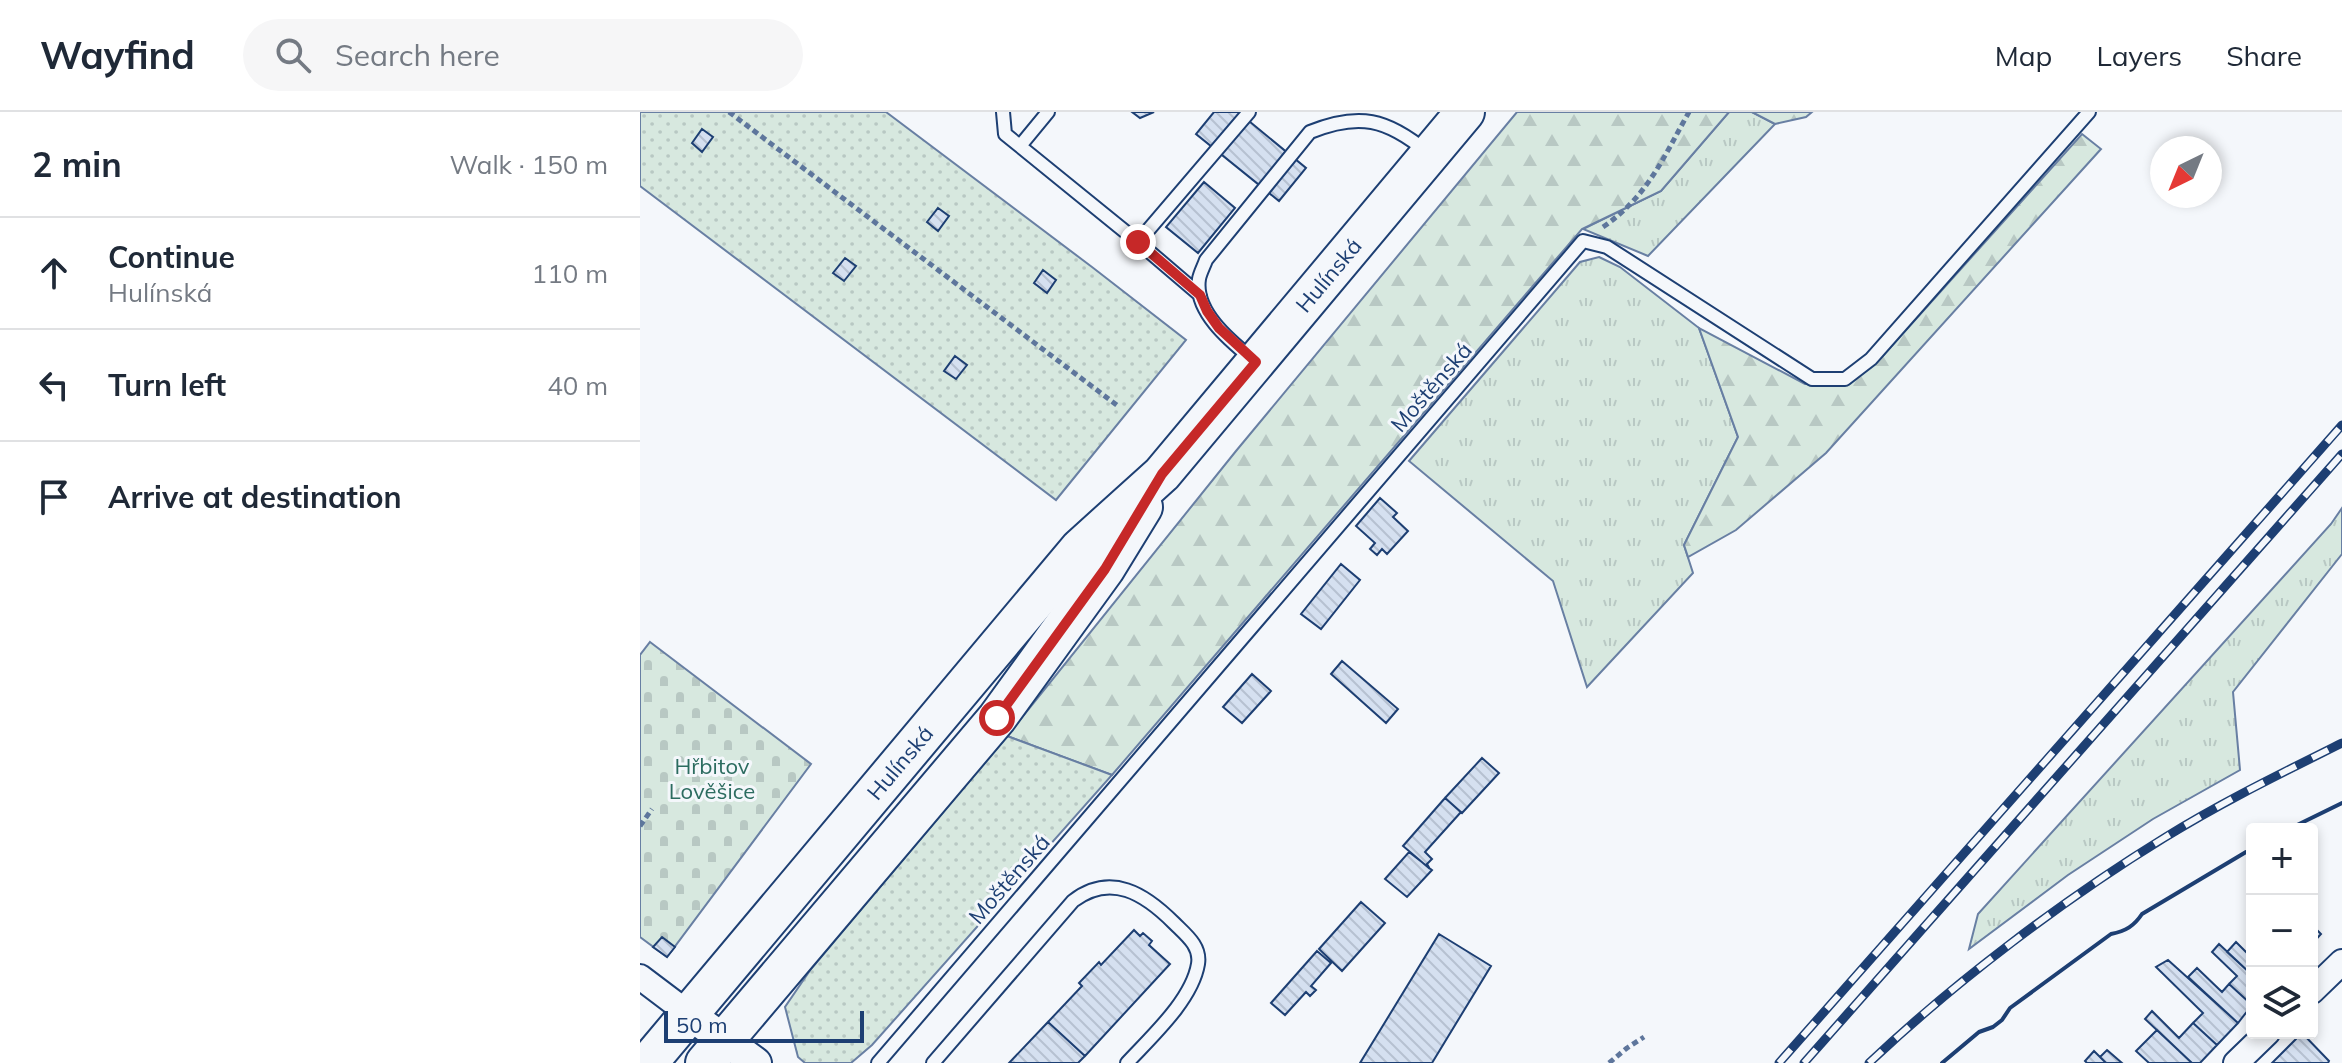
<!DOCTYPE html>
<html lang="en">
<head>
<meta charset="utf-8">
<style>
	body { margin:0; font-family:Mulish,sans-serif; background:#f6f6f7; color:#1f2937 }
	.controls { position:absolute; right:24px; bottom:24px; display:grid; overflow:hidden; border-radius:8px; box-shadow:0 4px 12px #0003 }
	.controls button { width:72px; height:72px; display:grid; place-items:center; padding:0; border:0; border-bottom:2px solid #e0e1e3; background:#fff; color:#1f2937; font:40px sans-serif }
	.compass { position:absolute; left:1510px; top:24px; width:72px; height:72px; border-radius:50%; background:#fff; box-shadow:0 4px 12px #0003; rotate:223deg }
	.scale { position:absolute; left:24px; bottom:20px; width:200px; box-sizing:border-box; padding-left:8px; border:4px solid #1d3f73; border-top:0; font-size:22px; line-height:28px; white-space:nowrap; color:#1d3f73; -webkit-text-stroke:6px #f4f7fb; paint-order:stroke }
	.stop { position:absolute; width:24px; height:24px; margin:-18px; border:6px solid #c62828; border-radius:50%; background:#fff }
	.stop.end { background:#c62828; border-color:#fff; box-shadow:0 2px 8px #0008 }
	.list { margin:0; padding:0; list-style:none }
	h2 { display:flex; justify-content:space-between; align-items:center; height:104px; margin:0; padding:0 32px; font-size:34px }
	h2 small { font-size:26px; font-weight:400; color:#747a83 }
	.list li { display:grid; grid-template-columns:52px 1fr auto; gap:24px; align-items:center; box-sizing:border-box; height:112px; padding:0 32px; border-top:2px solid #e0e1e3 }
	.list b { display:block; font-size:30px; white-space:nowrap }
	.list p { margin:0; font-size:26px; white-space:nowrap; color:#747a83 }
	.list em { font-size:26px; font-style:normal; color:#747a83 }
	.icon { flex:none; width:44px; height:44px; fill:none; stroke:currentColor; stroke-width:2; stroke-linecap:round; stroke-linejoin:round }
	.map { position:relative; flex:none; width:1702px; height:951px; overflow:hidden }
	header { display:flex; align-items:center; gap:48px; box-sizing:border-box; height:112px; padding:0 40px; background:#fff; border-bottom:2px solid #e0e1e3 }
	header strong { font-size:38px }
	nav { display:flex; gap:44px; margin-inline-start:auto; font-size:28px }
	.search { width:560px; height:72px; background:#f6f6f7; display:flex; align-items:center; gap:20px; box-sizing:border-box; padding:0 28px; border-radius:44px; color:#747a83; font-size:30px }
	main { display:flex }
	aside { flex:1; background:#fff }
	.map>svg:first-child { display:block }
</style>
</head>
<body>
<header>
<strong>Wayfind</strong>
<div class="search"><svg class="icon" aria-label="search" viewBox="0 0 24 24"><circle cx="10" cy="10" r="6"/><path d="M15 15l6 6"/></svg>Search here</div>
<nav><a>Map</a><a>Layers</a><a>Share</a></nav>
</header>
<main>
<aside>
<h2>2 min<small>Walk · 150 m</small></h2>
<ul class="list">
<li><svg class="icon" aria-label="ahead" viewBox="0 0 24 24"><path d="M12 20V5M6 11l6-6 6 6"/></svg><div><b>Continue</b><p>Hulínská</p></div><em>110 m</em></li>
<li><svg class="icon" aria-label="left" viewBox="0 0 24 24"><path d="M17 20v-9H6M10 6l-5 5 5 5"/></svg><div><b>Turn left</b></div><em>40 m</em></li>
<li><svg class="icon" aria-label="arrive" viewBox="0 0 24 24"><path d="M6 21V4h12l-3 4 3 4H6"/></svg><div><b>Arrive at destination</b></div></li>
</ul>
</aside>
<div class="map">
<svg width="1702" height="951" viewBox="0 0 1702 951">
	<defs>
		<pattern id="grass-tufts" width="24" height="20" patternUnits="userSpaceOnUse" patternTransform="scale(2)"><rect width="24" height="20" fill="#d7e8df"/><path d="M3 7l-1-3M5 7V3M7 7l1-3M15 17l-1-3M17 17v-4M19 17l1-3" fill="none" stroke="#b8c8c3"/></pattern>
		<pattern id="forest-firs" width="22" height="20" patternUnits="userSpaceOnUse" patternTransform="scale(2)"><rect width="22" height="20" fill="#d7e8df"/><path d="M5 1l3.5 6h-7zM16 11l3.5 6h-7z" fill="#b8c8c3"/></pattern>
		<pattern id="cemetery-stones" width="16" height="16" patternUnits="userSpaceOnUse" patternTransform="scale(2)"><rect width="16" height="16" fill="#d7e8df"/><path d="M2 7V4a2 2 0 0 1 4 0v3zM10 15v-3a2 2 0 0 1 4 0v3z" fill="#b8c8c3"/></pattern>
		<pattern id="garden-dots" width="8" height="8" patternUnits="userSpaceOnUse" patternTransform="scale(2)"><rect width="8" height="8" fill="#d7e8df"/><path d="M2 2h.1M6 6h.1" fill="none" stroke="#b8c8c3" stroke-width="1.8" stroke-linecap="round"/></pattern>
		<pattern id="building-back-hatch" width="6" height="6" patternUnits="userSpaceOnUse" patternTransform="scale(2)"><rect width="6" height="6" fill="#d5e0f0"/><path d="M-1 5l2 2M0 0l6 6M5-1l2 2" fill="none" stroke="#b6c1d1"/></pattern>
	</defs>
	<rect width="100%" height="100%" fill="#f4f7fb"/>
	<path fill="url(#grass-tufts)" stroke="#687fa3" stroke-width="2" d="M1089,0H1112L1135,12L1008,144L943,117L1021,79Z
		M959,145L980,155L1059,216L1098,325L1044,433L1053,461L947,575L913,469L769,349L940,150Z
		M1702,396V442L1593,580L1600,658L1513,707L1428,763L1329,837L1338,802L1691,412Z"/>
	<path fill="url(#forest-firs)" stroke="#687fa3" stroke-width="2" d="M877,0H1089L1021,79L942,117L472,663L367,624L596,339Z
		M1112,0H1172L1166,5L1135,12Z
		M1442,22L1461,37L1186,341L1096,418L1048,445L1044,433L1098,325L1059,216L1165,272L1202,273L1241,246Z"/>
	<path fill="url(#cemetery-stones)" stroke="#687fa3" stroke-width="2" d="M10,530L171,652L27,845L0,825V543Z"/>
	<path fill="url(#garden-dots)" stroke="#687fa3" stroke-width="2" d="M0,0H246L452,155L546,228L416,388L0,74Z
		M367,624L472,663L232,933L211,951H165L158,945L145,895L171,857Z"/>
	<path fill="url(#building-back-hatch)" stroke="#1d3f73" stroke-width="2" d="M492,0H514L500,6Z
		M574,0H598L666,56L639,89L556,22Z
		M62,17L73,25L62,40L52,31Z
		M564,70L595,96L558,141L526,115Z
		M298,96L309,104L298,119L287,110Z
		M205,146L216,154L204,169L193,161Z
		M403,158L416,168L407,181L394,171Z
		M315,244L327,253L316,267L304,259Z
		M740,386L757,401L753,405L768,419L747,442L742,437L737,443L730,437L735,431L716,414Z
		M701,452L720,468L681,517L661,502Z
		M702,549L758,597L746,611L691,562Z
		M612,562L631,579L602,611L583,595Z
		M842,646L859,661L822,701L805,686Z
		M805,686L821,700L785,740L792,747L787,752L790,757L763,734Z
		M769,740L792,758L767,785L745,767Z
		M721,790L745,811L702,859L679,837Z
		M1672,813L1681,822L1672,832Z
		M494,818L500,824L503,821L512,829L509,833L530,852L445,944L408,910L442,874L439,871L459,850L461,853Z
		M799,822L851,854L792,951H720Z
		M22,825L35,835L27,845L13,835Z
		M1596,830L1612,846V863L1587,840Z
		M1579,832L1612,863V893L1589,872L1597,864L1572,840Z
		M677,839L691,851L671,874L676,878L670,884L666,880L645,903L631,891Z
		M1528,848L1598,911L1577,933L1553,911L1563,901L1516,855Z
		M1557,856L1582,880L1589,872L1612,893L1598,911L1548,865Z
		M1512,899L1539,926L1553,911L1577,933L1560,951H1552L1505,907Z
		M408,910L445,944L438,951H369Z
		M1517,918L1552,951H1509L1496,939Z
		M1662,921L1689,949L1688,951H1632Z
		M1467,938L1482,951H1466L1460,945Z
		M1454,939L1466,951H1447L1445,949Z"/>
	<g fill="none" stroke-linecap="round" stroke-linejoin="round">
		<defs>
			<path id="service" d="M363,0L365,22L498,130
				M380,34L408,0
				M560,183L498,130L609,0
				M611,246C589,228 554,199 559,167C560,161 564,154 566,148L670,20C719,0 747,7 787,40
				M238,951L943,129L967,135L1172,267H1205L1231,247L1449,0
				M293,951L433,789C471,760 505,782 534,811C546,823 561,834 558,852C552,888 511,925 487,951"/>
			<path id="minor" d="M0,865L49,902
				M1672,879L1702,850
				M1596,951L1627,921"/>
			<path id="tertiary" d="M49,902L116,951"/>
			<g id="primary">
				<path id="s1" d="M8,951L440,436L522,362L825,0"/>
				<path d="M65,951L357,606L465,457L503,395"/>
			</g>
		</defs>
		<use href="#service" stroke="#1d3f73" stroke-width="16"/>
		<use href="#minor" stroke="#1d3f73" stroke-width="28"/>
		<use href="#tertiary" stroke="#1d3f73" stroke-width="34"/>
		<use href="#primary" stroke="#1d3f73" stroke-width="42"/>
		<path stroke="#5e769c" stroke-width="5" stroke-dasharray="6 4" stroke-linecap="butt" d="M89,0L478,294
			M963,115C1008,84 1023,46 1049,0
			M0,714L12,697
			M969,951L987,936L1004,925"/>
		<use href="#service" stroke="#f4f7fb" stroke-width="12"/>
		<use href="#minor" stroke="#f4f7fb" stroke-width="24"/>
		<use href="#tertiary" stroke="#f4f7fb" stroke-width="30"/>
		<use href="#primary" stroke="#f4f7fb" stroke-width="38"/>
		<defs>
			<path id="rail" d="M1139,951L1702,313
				M1164,951L1702,342
				M1229,951C1316,869 1423,788 1524,726C1582,690 1642,661 1702,631"/>
		</defs>
		<use href="#rail" stroke="#1d3f73" stroke-width="9"/>
		<use href="#rail" stroke="#f4f7fb" stroke-width="6" stroke-dasharray="18" stroke-linecap="butt"/>
		<path stroke="#1d3f73" stroke-width="4" d="M1649,717L1702,691
			M1302,951L1339,920L1353,915L1362,908L1370,896L1471,822C1486,819 1494,814 1502,802L1606,740H1612"/>
	</g>
	<g fill="none" stroke-linecap="round" stroke-linejoin="round">
		<path stroke="#c62828" stroke-width="10" d="M357,606L465,457L522,362L616,250L579,216L567,199L560,183L498,130"/>
	</g>
	<g text-anchor="middle" stroke-width="6" stroke-linejoin="round" paint-order="stroke">
		<g font-size="22" fill="#1d3f73" stroke="#f4f7fb">
			<text dy="8" stroke="none"><textPath href="#s1" startOffset="1042">Hulínská</textPath></text>
			<text transform="translate(791 275) rotate(-49)" y="8">Moštěnská</text>
			<text dy="8" stroke="none"><textPath href="#s1" startOffset="392">Hulínská</textPath></text>
			<text transform="translate(369 767) rotate(-49)" y="8">Moštěnská</text>
		</g>
		<g font-size="22" fill="#2c6c60" stroke="#f4f7fb">
			<text x="72" y="662">Hřbitov<tspan x="72" dy="25">Lověšice</tspan></text>
		</g>
	</g>
</svg>
<div class="controls">
<button>+</button>
<button>−</button>
<button><svg class="icon" aria-label="layers" viewBox="0 0 24 24"><path d="M12 4l9 5-9 5-9-5zM3 14l9 5 9-5"/></svg></button>
</div>
<svg class="compass" viewBox="-18 -18 36 36"><path d="M0-13l5 13h-10z" fill="#e53935"/><path d="M0 13l5-13h-10z" fill="#747a83"/></svg>
<div class="scale">50 m</div>
<div class="stop" style="left:357px;top:606px"></div>
<div class="stop end" style="left:498px;top:130px"></div>
</div>
</main>
</body>
</html>
